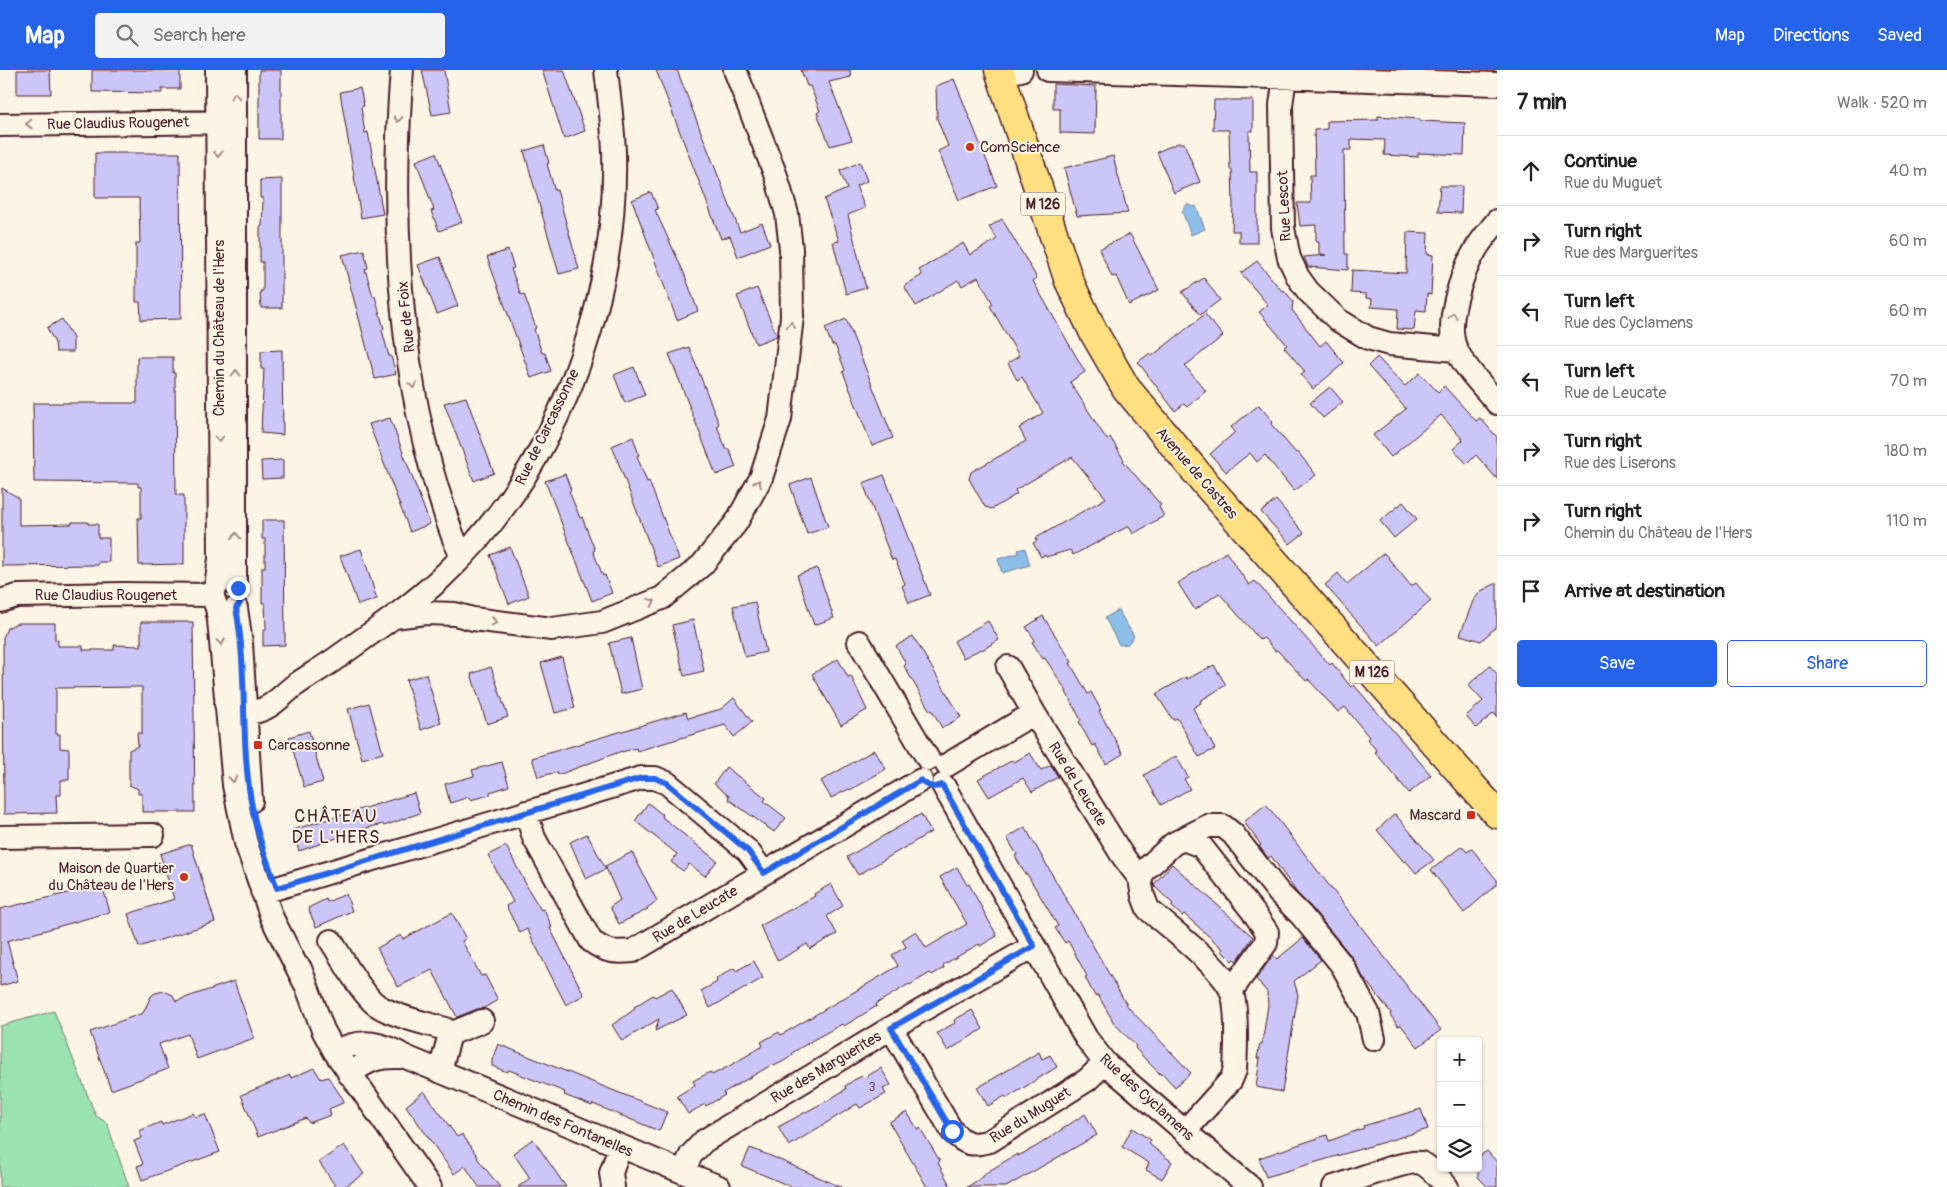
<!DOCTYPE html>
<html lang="en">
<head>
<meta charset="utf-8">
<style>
	body { margin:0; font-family:Pangolin,sans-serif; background:#f2f2f2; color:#222 }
	.controls { position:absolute; right:15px; bottom:15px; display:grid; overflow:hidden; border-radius:5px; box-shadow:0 1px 4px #0004 }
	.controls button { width:45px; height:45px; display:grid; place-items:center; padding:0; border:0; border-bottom:1px solid #e0e0e0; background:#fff; color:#222; font:25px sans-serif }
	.stop { position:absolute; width:15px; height:15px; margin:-11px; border:4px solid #2563eb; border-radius:50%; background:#fff }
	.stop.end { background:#2563eb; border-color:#fff; box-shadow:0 1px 5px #0008 }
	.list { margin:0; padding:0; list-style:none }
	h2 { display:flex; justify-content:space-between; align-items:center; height:65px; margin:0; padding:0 20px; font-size:21px }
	h2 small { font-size:16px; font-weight:400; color:#767676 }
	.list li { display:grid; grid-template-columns:32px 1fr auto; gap:15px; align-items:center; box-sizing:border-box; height:70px; padding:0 20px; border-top:1px solid #e0e0e0 }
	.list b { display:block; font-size:19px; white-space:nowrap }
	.list p { margin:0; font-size:16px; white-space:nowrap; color:#767676 }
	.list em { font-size:16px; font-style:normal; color:#767676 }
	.actions { display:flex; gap:10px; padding:15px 20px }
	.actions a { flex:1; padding:11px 0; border:1px solid #2563eb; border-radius:5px; text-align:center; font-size:18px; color:#2563eb }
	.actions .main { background:#2563eb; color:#fff }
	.icon { flex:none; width:28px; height:28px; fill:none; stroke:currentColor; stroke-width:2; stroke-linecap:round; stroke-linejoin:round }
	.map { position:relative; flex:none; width:1497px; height:1117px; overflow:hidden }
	header { display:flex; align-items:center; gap:30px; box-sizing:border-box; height:70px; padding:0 25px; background:#2563eb; color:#fff }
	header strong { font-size:24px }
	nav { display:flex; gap:28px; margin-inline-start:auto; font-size:18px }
	.search { width:350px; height:45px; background:#f2f2f2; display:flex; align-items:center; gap:12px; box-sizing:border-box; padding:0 18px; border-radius:5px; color:#767676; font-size:19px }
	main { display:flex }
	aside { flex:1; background:#fff }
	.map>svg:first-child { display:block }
</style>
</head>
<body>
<header>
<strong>Map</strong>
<div class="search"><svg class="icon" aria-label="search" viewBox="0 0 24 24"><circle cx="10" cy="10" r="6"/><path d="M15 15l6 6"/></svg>Search here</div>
<nav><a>Map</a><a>Directions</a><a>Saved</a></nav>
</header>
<main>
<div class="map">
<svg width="1497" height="1117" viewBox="0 0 1497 1117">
	<rect width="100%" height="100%" fill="#fcf5e5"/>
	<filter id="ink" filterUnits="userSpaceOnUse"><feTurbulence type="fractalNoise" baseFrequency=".02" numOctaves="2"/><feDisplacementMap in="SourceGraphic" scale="10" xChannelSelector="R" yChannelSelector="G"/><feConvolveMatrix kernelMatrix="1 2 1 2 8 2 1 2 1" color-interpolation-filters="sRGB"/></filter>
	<g filter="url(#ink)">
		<path fill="#9ae2b0" stroke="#72806e" d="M54,941L96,1046L107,1053L129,1117H0V956Z"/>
		<path fill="#8dbee9" stroke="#727e9d" d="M1187,134L1193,137L1196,136L1205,159L1191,165L1182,141Z
			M1025,478L1030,495L1002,503L998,489L1019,483L1018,480Z
			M1118,540L1134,566L1128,574L1119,575L1105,548Z"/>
		<path fill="#ccc5f7" stroke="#4a1f2b" d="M17,0H50L51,24H17Z
			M92,0H180V19H162V23L92,22Z
			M259,0H281V69H259Z
			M422,0H444L451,42L432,45Z
			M542,0H564L585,61L564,69Z
			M656,0H677L740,162L762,153L770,174L738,187L730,166L721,169Z
			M801,0H850L851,7L829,12L852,70L830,76L817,43L820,41L810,16H807Z
			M954,9L997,116L959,130L938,81L948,76L937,49L936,16Z
			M1053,14L1096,16L1095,64L1060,63V39H1053Z
			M360,18L364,36L361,37L365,63L368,62L383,144L361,148L340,22Z
			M1214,30H1253V61H1249L1250,102H1257V173H1239V161H1232L1233,134L1232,99L1230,100L1229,60H1213Z
			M1378,46L1420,49V51L1465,53L1464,85L1418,83V87L1384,85L1385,70L1351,69V80H1344L1345,184H1348V200L1308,197L1304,187L1326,185L1319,184V172H1316V155L1300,156L1297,133H1311L1310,105H1315L1314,60L1327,59V51L1378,50Z
			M1178,73H1184L1200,112L1174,123L1157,82Z
			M544,75L549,93L547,94L555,121L557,120L579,199L559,204L524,81Z
			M95,83H180L181,249L141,250L140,232H136V173H140L139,128H95Z
			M436,83L462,152L439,161L431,141L434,140L416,91Z
			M1113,86L1128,143L1077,146L1064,98Z
			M860,92L867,111L856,116L865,138L848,145L866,218L846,224L833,172L839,171L824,129L847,119L840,101Z
			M282,109V238H261L260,221H263V192H260V157L262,156L263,128H260V110Z
			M1440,116H1462L1461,143L1438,142Z
			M651,122L658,139L655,140L684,203L698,241L677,250L632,130Z
			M1002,149L1037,208L1033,211L1085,302L1070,312L1107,370L1110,367L1124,390L1123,391L1161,435L1159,437L1164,446L1133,464L1129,456L1073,485L1070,480L1046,487L1045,485L1041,487L1033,473L1037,471L1036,468L1106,428L1072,387L1015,420L1017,424L992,439L985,437L969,409L971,402L1026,371L1019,358L1043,343L1022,307L1017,310L1008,293L1019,286L990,236L993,234L978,207L962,216L958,210L916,236L904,216L922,205L919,200L963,173L970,185L997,169L989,157Z
			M1407,162L1428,163L1427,184L1433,185L1431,225L1427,224L1426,241L1416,240L1414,260L1397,259L1398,239L1371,237L1372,229L1366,228V224L1351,223L1352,200L1406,203Z
			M1130,164L1159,220L1129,235L1116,206L1112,207L1099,179Z
			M364,180L368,198L365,199L373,226H375L384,259L382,260L389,286H391L396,304L375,309L342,185Z
			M508,180L514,198L511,199L521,225L524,224L536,258L534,259L542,283H545L551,301L531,308L487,187Z
			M440,187L458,236L437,244L418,195Z
			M1257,191L1282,221L1284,220L1293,231L1292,240L1320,276L1326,271L1344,293L1313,319L1301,305L1305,302L1284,277L1287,275L1259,242L1268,235L1241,203Z
			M1204,208L1220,230L1200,245L1182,222Z
			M757,218L777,266L756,274L737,226Z
			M1205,244L1223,266L1185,296L1206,321L1187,337L1184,334L1175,341L1138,292L1150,283L1152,286Z
			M62,249L73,268V282H56L55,273L47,258Z
			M846,249L893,368L872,376L843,302L845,300L835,275H832L825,258Z
			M689,277L719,354L717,356L726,379H729L736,397L716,405L669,284Z
			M282,280L283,365L261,363L264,299H261V281Z
			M137,287H173V303H175L176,425H184V494L139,495L138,448H141V417H138V413L34,412L33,333H137Z
			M1377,287L1405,316L1420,303L1438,322L1444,316L1476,351L1480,348L1497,367V409L1476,385L1467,394L1453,379L1463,370L1441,345L1391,387L1373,365L1406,339L1368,296Z
			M634,297L645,325L625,333L614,305Z
			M1330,317L1343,332L1323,348L1310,333Z
			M466,327L494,403L474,411L444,333Z
			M1259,335L1273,352L1271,354L1296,383L1298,382L1316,405L1294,421L1265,385L1257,392L1250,383L1226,402L1210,384L1235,362L1231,357Z
			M390,348L430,454L410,462L369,354Z
			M633,367L639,385L637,386L647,412L649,411L679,489L658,497L612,376Z
			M283,390V408L262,409L261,391Z
			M565,404L571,420L569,421L580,448L582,447L595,480L593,481L603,506L605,505L612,523L592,531L545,411Z
			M884,405L930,525L909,533L902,516L905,514L895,489L892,490L863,413Z
			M811,407L828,457L807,464L790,415Z
			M2,418L19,428V455L72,454V452H88V454H98V468H109V492H99L98,495L2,496Z
			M1276,430L1304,463L1290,474L1261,442Z
			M1403,432L1417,449L1394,468L1380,451Z
			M262,450H284L285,575L263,576V561L266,560L265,533H262V497H265V469H262Z
			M510,477L529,526L509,534L490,485Z
			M361,479L377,529L358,535L340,486Z
			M1226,482L1249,515L1255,511L1330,595L1332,593L1351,617L1354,615L1431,705L1409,723L1375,682L1377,681L1367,669L1369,667L1345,637L1338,642L1308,609L1306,611L1277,580L1275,581L1264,568L1260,570L1219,523L1195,540L1178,513Z
			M1384,483L1411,516L1416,513L1431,531L1379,576L1325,515L1338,503L1347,514Z
			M817,498L834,548L814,555L797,505Z
			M1497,513V556L1481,571L1460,565L1473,531L1481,521Z
			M755,532L766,582L745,587L733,536Z
			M1043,546L1072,592L1070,593L1088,624L1091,622L1101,640L1099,641L1123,684L1106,694L1095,674L1092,676L1079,652L1081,650L1066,622H1067L1045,588L1043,589L1032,572L1035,570L1026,557Z
			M693,550L704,601L684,606L672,555Z
			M988,551L999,570L982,580L981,579L963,588L954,571Z
			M141,552H193L195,742H142V724H138V719L129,715V680L138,676L137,663H142V617L56,618V664H60V678L69,679V710H61V725H56L57,743L4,744L3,568L7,558L17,553H55V570H58V576H83V580H114V575L141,576Z
			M913,566L961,647L942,658L932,640L930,641L904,596L906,594L896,576Z
			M631,568L642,619L621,624L609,573Z
			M562,587L575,638L555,643L541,593Z
			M838,589L848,607L851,606L867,640L841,655L812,604Z
			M1214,595L1226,615L1200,631L1201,633L1193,638L1215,679L1199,687L1177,648L1173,650L1156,624L1186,607L1187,609Z
			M1490,596L1497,604V647L1494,643L1476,658L1466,646L1483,631L1468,615Z
			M491,597L508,647L487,654L471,604Z
			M426,604L441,653L421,660L406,610Z
			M734,628L752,652L734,667L725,655L637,681L636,678L622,682V681L558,705L557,702L538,707L532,688L686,642L688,648L721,639Z
			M369,633L383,683L362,689L348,639Z
			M309,661L323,712L304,717L289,667Z
			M874,680L886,699L850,720L849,719L831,728L821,711Z
			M1030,683L1041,700L1051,695L1058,707L1032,722L1023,708L989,727L978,709L1013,690L1014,692Z
			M1176,686L1188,707L1184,709L1190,719L1161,735L1144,705Z
			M502,692L509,716L490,722V725L470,730L469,727L450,733L445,714L474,706L472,700Z
			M726,697L766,728L764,731L786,748L774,762L728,729L729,726L714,714Z
			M414,723L420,743L384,756L383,754L363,759L299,781L292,760Z
			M648,733L663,745L662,747L717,791L705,806L689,794L683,801L671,792L677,784L635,751Z
			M1266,734L1441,960L1418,977L1401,955L1398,956L1390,945L1391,943L1363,907L1352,887L1311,837L1297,823L1271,786L1268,788L1259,776L1261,775L1244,752Z
			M921,744L931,762L858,805L847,787Z
			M1395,744L1434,790L1416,803L1406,791L1404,792L1377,760Z
			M1025,757L1128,937L1191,1003L1175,1017L1162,1003L1161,1005L1148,992L1135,978L1136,976L1114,953L1098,925L1095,926L1090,917L1085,907L1087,906L1068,871L1065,873L1055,858L1058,856L1027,804H1025L1015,786L1017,785L1007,768Z
			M587,764L606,799L586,809L570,772Z
			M191,774L215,852L139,877L128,844L174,829L160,784Z
			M506,776L530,822L541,840L544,839L552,857L550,858L584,925L566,935L527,859L520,863L506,836L513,832L488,785Z
			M1462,776L1467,782L1472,779L1497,810V814L1464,843L1431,800Z
			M632,782L657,831L647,838L648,839L619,854L610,837L620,830L605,796Z
			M1172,794L1253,867L1237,891L1234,889L1232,891L1222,881L1223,879L1184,844L1182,846L1171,836L1173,834L1155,817L1154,814Z
			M957,797L967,815L969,814L997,866L980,876L979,874L943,895L944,898L932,905L930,903L910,915L909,914L876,934L877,936L844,956L842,954L813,970L792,983L793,985L784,991L774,996L773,994L723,1023L725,1025L715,1031L706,1036L705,1034L688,1044L677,1026L695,1015L693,1011L710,1002L712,1005L731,995L763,976L761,972L779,962L781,965L898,896L892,885L906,877L902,870L916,861L926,878L967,854L940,807Z
			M831,814L843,836L827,846L837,864L810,879L807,874L778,891L760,856L815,826L814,824Z
			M102,815L110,842L7,871L18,911L0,916V839Z
			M346,824L352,841L316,857L308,838L326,829L327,832Z
			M452,843L466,869L462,871L481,906L485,905L498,930L484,938L477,939L457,947L432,900L398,917L377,878L401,865L403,869Z
			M1303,868L1321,890L1294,911L1298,925L1282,1022L1256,1017L1260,988H1257L1260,974H1262L1268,935L1267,922L1256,909L1273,885L1277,889Z
			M754,891L763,908L710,938L701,921L717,912L716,909L734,898L736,901Z
			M234,911L254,968L197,989L188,964L159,974L168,999L111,1020L90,962L143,943L151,926L155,923L164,921L173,925L176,931Z
			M672,918L687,945L655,961L659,949L622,971L612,955L635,939L634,937L653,925L655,927Z
			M972,940L983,959L948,981L937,963L955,953L954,950Z
			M498,974L667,1042L659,1061L593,1034L592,1036L582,1032L564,1025L565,1022L529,1008L509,1000L507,1002L492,996V990Z
			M1039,982L1042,989L1050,985L1057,997L1007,1028L1005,1026L988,1036L977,1018Z
			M314,998L321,1009L328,1007L345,1032L329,1039L331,1045L309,1053L306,1048L258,1067L241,1025L290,1005L291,1008Z
			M881,998L891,1015L883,1019L886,1024L860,1038L857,1034L789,1076L778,1057L830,1029L846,1019L845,1016L854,1010L862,1006L864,1008Z
			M424,1021L457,1067L462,1064L478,1087L477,1088L500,1117H479L465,1096L454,1104L406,1036Z
			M1421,1039L1428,1059L1266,1107L1259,1088L1327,1065L1329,1071L1364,1058L1363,1056Z
			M907,1042L918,1060L920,1058L940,1091L938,1093L951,1117H927L889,1052Z
			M193,1043L195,1047L205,1044L220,1082L142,1110L137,1096L143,1094L134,1071L142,1068L139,1061L161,1052L162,1055Z
			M1085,1044L1097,1065L1006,1117H967L984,1106V1104L1017,1084L1018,1086L1037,1076Z
			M1132,1058L1151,1070L1149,1074L1172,1092L1162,1109L1146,1100L1149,1093L1122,1077Z
			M533,1069L566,1117H518L530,1108L513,1083Z
			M344,1075L364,1104L344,1117H336L319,1092Z
			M750,1078L771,1086L841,1117H792L742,1096Z
			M1487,1081L1497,1092V1117H1488L1478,1107V1087Z"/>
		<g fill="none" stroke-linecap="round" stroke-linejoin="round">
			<defs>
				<path id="minor" d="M217,0L220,489L216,516L212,525L217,538L219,550L234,715L246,773L272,848L305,913
					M235,0V514
					M402,0C391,135 397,288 437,418C445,441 450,465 462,486
					M1048,0L1497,14
					M1286,0L1281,35L1283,158L1289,188L1298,207L1308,221L1338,250L1368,268L1389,274L1456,280
					M1001,4L1021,0
					M0,55L232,52
					M1497,151C1490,160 1482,169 1476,179C1462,202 1443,256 1457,281C1467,301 1483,316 1497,333
					M0,531L17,526L123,524L212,525
					M236,538L241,573L251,731
					M394,547L426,543L455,544L473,549L552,559L602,552L662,528L702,495L736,453L761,408L780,349L792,247L791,179L787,144L776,106L735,0
					M859,572L928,689
					M1008,597L1034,643L1122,785L1140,809
					M226,634C235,638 243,643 253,642C270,640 281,626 294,616C308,606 324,597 338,587C374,561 410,537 442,507C555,401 618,236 614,82C613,55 609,27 606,0
					M947,695L1034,643
					M943,715L1086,968L1105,993L1250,1117
					M526,742L534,768L591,871C606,882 614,883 633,881L921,710
					M0,767L153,765
					M1183,769L1201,776L1254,843L1267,862L1266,873L1231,921
					M262,821L277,818L641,708H655L667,713L748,781L764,803
					M331,871C344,891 356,915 373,932C387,945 426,953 445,959L450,964L440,1001
					M300,898L323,960L335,982L430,1117
					M891,958L952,1061C966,1075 972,1076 990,1071L1087,1010L1105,993
					M450,964L482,951
					M335,982C363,967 381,973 408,988L719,1117
					M349,1004C369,990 377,986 402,987
					M1185,1061L1231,1010L1235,1000C1236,981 1238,936 1231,920C1219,895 1170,859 1148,839L1143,826L1140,809L1145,800L1173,774L1208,756H1223L1233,764L1279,823L1301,845L1342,895L1368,943L1374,969
					M683,1102L691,1085L704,1071L891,958L1034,876
					M613,1117L611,1103L620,1077
					M1334,1117C1350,1112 1408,1089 1421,1093C1431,1097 1440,1109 1447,1117"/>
				<path id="major" d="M999,0L1069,211L1093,261L1126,318L1206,414L1497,744"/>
			</defs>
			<use href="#minor" stroke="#4a1f2b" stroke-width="26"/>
			<use href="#major" stroke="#4a1f2b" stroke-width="31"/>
			<use href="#minor" stroke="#fcf5e5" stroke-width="22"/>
			<use href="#major" stroke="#ffdf80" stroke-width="28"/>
		</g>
		<defs><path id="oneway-chevron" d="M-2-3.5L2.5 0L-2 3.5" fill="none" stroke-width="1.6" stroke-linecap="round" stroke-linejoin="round" transform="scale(1.25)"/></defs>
		<g stroke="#a38a88">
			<use href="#oneway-chevron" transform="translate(235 26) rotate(-91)"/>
			<use href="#oneway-chevron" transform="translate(398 49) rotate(95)"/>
			<use href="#oneway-chevron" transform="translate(29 54) rotate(179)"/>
			<use href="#oneway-chevron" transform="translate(218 84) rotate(90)"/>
			<use href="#oneway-chevron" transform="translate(1453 246) rotate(-84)"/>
			<use href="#oneway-chevron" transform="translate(791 255) rotate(-83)"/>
			<use href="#oneway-chevron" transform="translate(236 303) rotate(-90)"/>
			<use href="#oneway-chevron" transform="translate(413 315) rotate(82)"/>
			<use href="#oneway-chevron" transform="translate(219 369) rotate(90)"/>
			<use href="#oneway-chevron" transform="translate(758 413) rotate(-63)"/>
			<use href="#oneway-chevron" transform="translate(236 466) rotate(-90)"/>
			<use href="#oneway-chevron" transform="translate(652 532) rotate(-22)"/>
			<use href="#oneway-chevron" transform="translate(494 552) rotate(8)"/>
			<use href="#oneway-chevron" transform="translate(221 572) rotate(85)"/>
			<use href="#oneway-chevron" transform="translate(233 709) rotate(84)"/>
		</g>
	</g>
	<g fill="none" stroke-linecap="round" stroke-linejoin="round" filter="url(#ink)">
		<path stroke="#2563eb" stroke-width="6" d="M238,518C243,525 242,532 236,538C248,602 240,667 251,731C256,762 266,789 277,818L641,708H655L667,713L748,781L764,803L921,710C928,717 934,719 942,715L1034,876L891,958L952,1061"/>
	</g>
	<g fill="#c8321e" stroke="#fcf5e5" stroke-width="2">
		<circle cx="970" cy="77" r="5"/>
		<rect x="253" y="670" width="10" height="10" rx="2.5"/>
		<rect x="1466" y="740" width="10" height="10" rx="2.5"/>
		<circle cx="184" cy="807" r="5"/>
	</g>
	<g text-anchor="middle" stroke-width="4" stroke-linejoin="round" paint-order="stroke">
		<g font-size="12" fill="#6a485e">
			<text x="872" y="1021">3</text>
		</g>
		<g fill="#fcf5e5" stroke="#7f5f63" stroke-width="1">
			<rect x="1020.5" y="122.5" width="45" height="23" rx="4"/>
			<rect x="1349.5" y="590.5" width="45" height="23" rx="4"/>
		</g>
		<g font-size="14" font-weight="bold" fill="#4a1f2b">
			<text x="1043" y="139">M 126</text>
			<text x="1372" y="607">M 126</text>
		</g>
		<g font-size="15" fill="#4a1f2b" stroke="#fcf5e5">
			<text transform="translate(118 53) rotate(-1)" y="5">Rue Claudius Rougenet</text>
			<text transform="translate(1284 136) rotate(-93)" y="5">Rue Lescot</text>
			<text transform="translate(406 247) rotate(-96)" y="5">Rue de Foix</text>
			<text transform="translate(219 258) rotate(-90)" y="5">Chemin du Château de l'Hers</text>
			<text transform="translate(547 357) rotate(-64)" y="5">Rue de Carcassonne</text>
			<text transform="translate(1197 403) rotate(49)" y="5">Avenue de Castres</text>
			<text x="106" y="530">Rue Claudius Rougenet</text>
			<text transform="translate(1078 714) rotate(58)" y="5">Rue de Leucate</text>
			<text transform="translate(695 844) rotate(-31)" y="5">Rue de Leucate</text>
			<text transform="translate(826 997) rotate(-31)" y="5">Rue des Marguerites</text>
			<text transform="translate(1147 1027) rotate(42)" y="5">Rue des Cyclamens</text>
			<text transform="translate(1030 1045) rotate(-32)" y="5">Rue du Muguet</text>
			<text transform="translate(563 1053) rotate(23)" y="5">Chemin des Fontanelles</text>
		</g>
		<g font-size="15" fill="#4a1f2b" stroke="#fcf5e5" text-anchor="start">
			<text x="980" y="82">ComScience</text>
			<text x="268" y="680">Carcassonne</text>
			<text x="1461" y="750" text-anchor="end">Mascard</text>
			<text x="174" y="803" text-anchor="end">Maison de Quartier<tspan x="174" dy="17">du Château de l'Hers</tspan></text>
		</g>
		<g font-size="18" letter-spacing="1" fill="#4a1f2b" stroke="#fcf5e5">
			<text x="336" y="752">CHÂTEAU<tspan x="336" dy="21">DE L'HERS</tspan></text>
		</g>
	</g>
</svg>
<div class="controls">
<button>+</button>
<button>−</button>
<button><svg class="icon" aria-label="layers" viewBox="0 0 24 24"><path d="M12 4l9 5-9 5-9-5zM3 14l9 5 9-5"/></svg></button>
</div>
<div class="stop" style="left:952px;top:1061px"></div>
<div class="stop end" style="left:238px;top:518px"></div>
</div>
<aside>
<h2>7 min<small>Walk · 520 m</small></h2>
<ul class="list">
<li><svg class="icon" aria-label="ahead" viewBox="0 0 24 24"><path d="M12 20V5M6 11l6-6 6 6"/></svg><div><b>Continue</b><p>Rue du Muguet</p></div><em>40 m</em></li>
<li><svg class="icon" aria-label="right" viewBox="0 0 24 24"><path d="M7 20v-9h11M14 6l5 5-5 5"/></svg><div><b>Turn right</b><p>Rue des Marguerites</p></div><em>60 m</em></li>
<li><svg class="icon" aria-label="left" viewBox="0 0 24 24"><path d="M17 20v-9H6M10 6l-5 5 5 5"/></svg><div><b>Turn left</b><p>Rue des Cyclamens</p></div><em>60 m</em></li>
<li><svg class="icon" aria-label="left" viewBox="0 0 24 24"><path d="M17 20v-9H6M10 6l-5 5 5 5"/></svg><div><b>Turn left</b><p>Rue de Leucate</p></div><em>70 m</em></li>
<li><svg class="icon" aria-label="right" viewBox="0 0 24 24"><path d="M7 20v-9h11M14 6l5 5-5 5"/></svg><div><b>Turn right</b><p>Rue des Liserons</p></div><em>180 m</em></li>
<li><svg class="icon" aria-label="right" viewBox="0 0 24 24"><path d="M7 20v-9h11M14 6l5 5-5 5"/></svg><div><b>Turn right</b><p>Chemin du Château de l'Hers</p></div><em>110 m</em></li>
<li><svg class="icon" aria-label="arrive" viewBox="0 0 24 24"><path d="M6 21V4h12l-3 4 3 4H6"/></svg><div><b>Arrive at destination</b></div></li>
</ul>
<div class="actions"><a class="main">Save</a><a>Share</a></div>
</aside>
</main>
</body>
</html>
